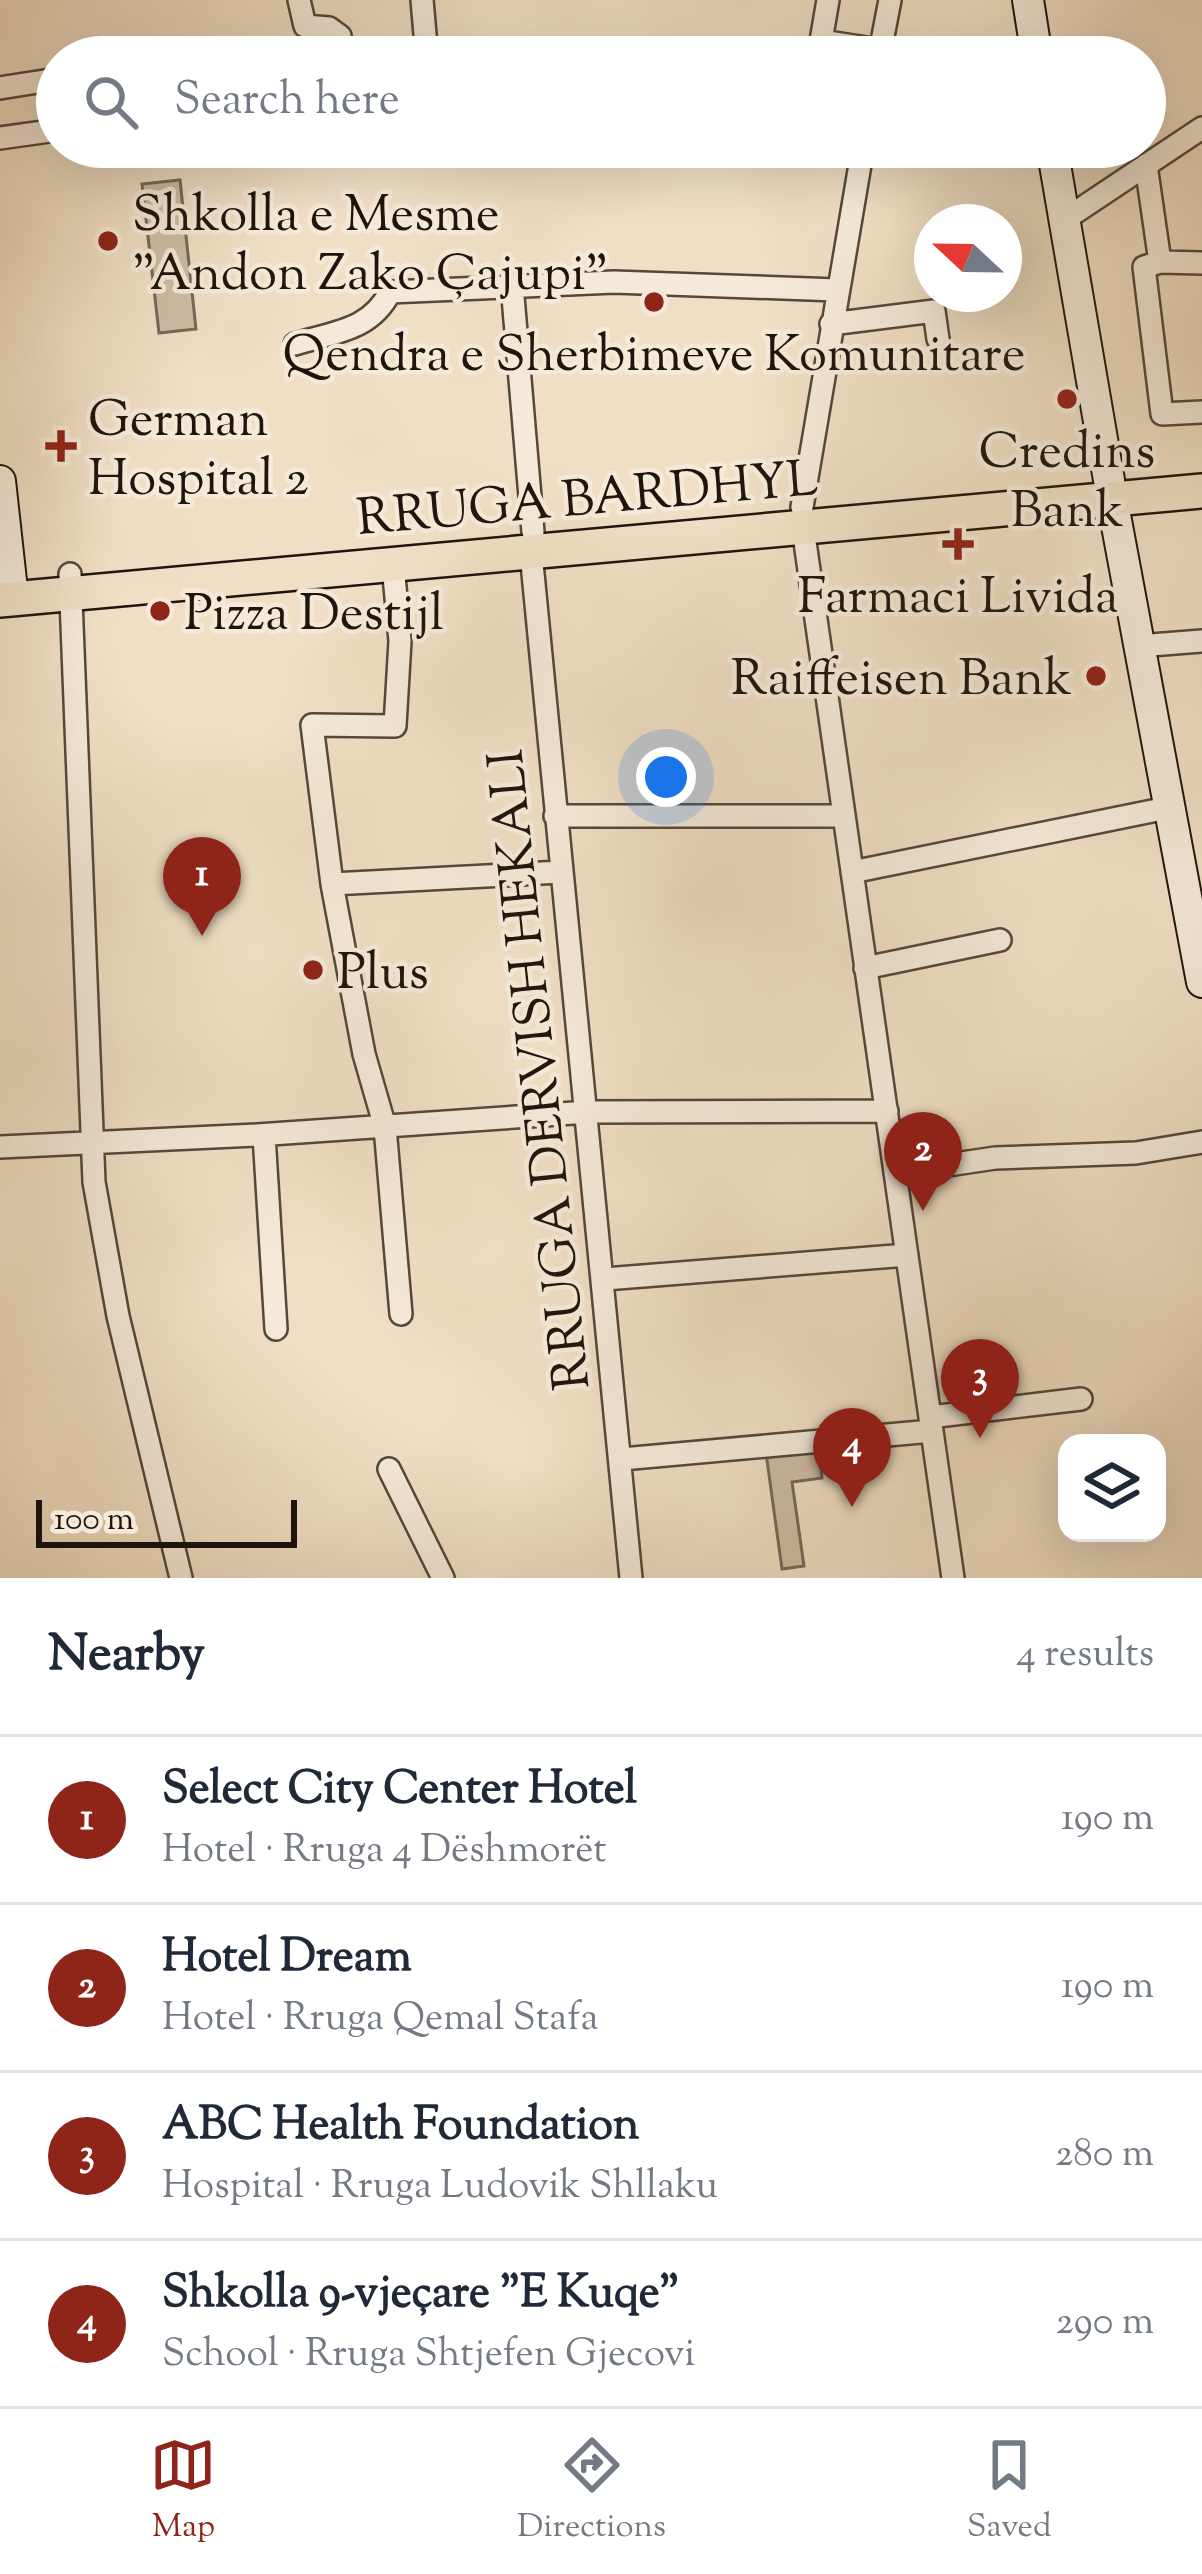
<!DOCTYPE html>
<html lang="en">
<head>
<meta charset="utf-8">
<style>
	body { margin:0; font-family:"Sorts Mill Goudy",serif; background:#f6f6f7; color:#1f2937 }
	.controls { position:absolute; right:36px; bottom:36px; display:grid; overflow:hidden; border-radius:24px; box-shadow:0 12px 48px #0002 }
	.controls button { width:108px; height:108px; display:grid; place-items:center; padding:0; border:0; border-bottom:3px solid #e0e1e3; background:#fff; color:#1f2937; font:60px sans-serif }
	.compass { position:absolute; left:914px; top:204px; width:108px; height:108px; border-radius:50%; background:#fff; box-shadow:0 12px 48px #0002; rotate:292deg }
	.scale { position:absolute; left:36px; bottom:30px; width:261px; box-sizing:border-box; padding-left:12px; border:6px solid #20150d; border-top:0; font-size:33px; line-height:42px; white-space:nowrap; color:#20150d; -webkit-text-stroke:9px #f5ead9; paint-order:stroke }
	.you { position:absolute; left:666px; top:777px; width:42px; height:42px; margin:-30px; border:9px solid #fff; border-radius:50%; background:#1a73e8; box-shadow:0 0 0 18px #1a73e833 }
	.badge { display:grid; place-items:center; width:78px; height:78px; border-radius:50%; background:#8f2418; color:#fff; font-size:39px; font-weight:700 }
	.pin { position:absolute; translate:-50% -99px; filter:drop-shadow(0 3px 6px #0008) }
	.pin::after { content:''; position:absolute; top:63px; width:42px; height:36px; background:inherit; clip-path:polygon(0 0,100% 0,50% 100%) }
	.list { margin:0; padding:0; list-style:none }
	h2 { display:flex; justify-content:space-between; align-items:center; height:156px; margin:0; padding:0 48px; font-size:51px }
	h2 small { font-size:39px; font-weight:400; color:#747a83 }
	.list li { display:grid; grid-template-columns:78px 1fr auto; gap:36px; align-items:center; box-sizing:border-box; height:168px; padding:0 48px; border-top:3px solid #e0e1e3 }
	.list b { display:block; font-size:45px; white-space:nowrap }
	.list p { margin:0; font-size:39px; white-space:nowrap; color:#747a83 }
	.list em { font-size:39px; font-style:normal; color:#747a83 }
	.icon { flex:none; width:66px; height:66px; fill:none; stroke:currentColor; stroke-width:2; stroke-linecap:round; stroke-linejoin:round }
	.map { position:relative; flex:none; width:1202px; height:1578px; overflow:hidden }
	.search { position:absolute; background:#fff; box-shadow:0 12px 48px #0002; left:36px; right:36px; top:36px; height:132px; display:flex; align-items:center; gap:30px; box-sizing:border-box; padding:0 42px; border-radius:66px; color:#747a83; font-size:45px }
	.sheet { height:828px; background:#fff }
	nav { display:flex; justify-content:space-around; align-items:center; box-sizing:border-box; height:168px; border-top:3px solid #e0e1e3; background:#fff; font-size:33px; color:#747a83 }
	nav a { display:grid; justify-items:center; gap:6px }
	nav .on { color:#8f2418 }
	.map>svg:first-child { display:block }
</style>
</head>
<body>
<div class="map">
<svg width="1202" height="1578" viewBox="0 0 1202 1578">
	<rect width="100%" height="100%" fill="#f0dfc5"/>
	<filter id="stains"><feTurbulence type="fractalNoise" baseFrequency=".00167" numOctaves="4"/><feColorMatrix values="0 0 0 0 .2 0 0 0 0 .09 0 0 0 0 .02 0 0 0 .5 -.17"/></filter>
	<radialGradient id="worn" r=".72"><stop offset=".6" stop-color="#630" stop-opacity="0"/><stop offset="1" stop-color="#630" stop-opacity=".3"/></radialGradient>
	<path fill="#cdbda6" stroke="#76695a" stroke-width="3" d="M180,180L196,329L159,333L142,184Z
		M819,1449L822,1478L792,1482L804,1566L782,1569L766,1453Z"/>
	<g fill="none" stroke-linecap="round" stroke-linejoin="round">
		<defs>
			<path id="street" d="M299,0L305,26L329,28L340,36L343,57
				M422,0L427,57
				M828,0L821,41L880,50
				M879,57L890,0
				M0,88L57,79
				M0,138L57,130
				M1146,165L1160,262L1144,267L1162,414L1202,412
				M1064,220L1202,128
				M1160,262L1202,263
				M512,285L533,532
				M831,324L934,311L938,339
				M295,344C334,332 370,331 390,292L614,282L837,290
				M802,507L863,147
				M803,528L953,1578
				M531,553L631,1578
				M393,565L400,641L395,726L312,725L332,884L364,1054L385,1127L401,1314
				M70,574L94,1182L118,1316L181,1578
				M1138,646L1202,641
				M555,816H844
				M852,872L1167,808
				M332,884L561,872
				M865,968L1000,940
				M264,1135L276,1329
				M0,1147L257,1135L588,1112L887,1111
				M895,1173L995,1158L1136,1153L1202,1142
				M605,1279L907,1255
				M930,1417L1081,1399
				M622,1459L932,1431
				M389,1469L443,1578"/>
			<path id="secondary" d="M1028,0L1037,57
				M1052,147L1109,480
				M0,481L13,599
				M1112,499L1202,982"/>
			<path id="primary" d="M0,600L1202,491"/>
		</defs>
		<use href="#street" stroke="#54483b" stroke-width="26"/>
		<use href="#secondary" stroke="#20150d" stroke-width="34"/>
		<use href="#primary" stroke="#20150d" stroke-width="38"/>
		<use href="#street" stroke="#f5ead9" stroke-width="21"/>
		<use href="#secondary" stroke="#f5ead9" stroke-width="30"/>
		<use href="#primary" stroke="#f0dfc5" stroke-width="33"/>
	</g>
	<g fill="#8f2418" stroke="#f5ead9" stroke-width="4.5">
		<circle cx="108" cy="241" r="12"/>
		<circle cx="654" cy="302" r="12"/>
		<circle cx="1067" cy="399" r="12"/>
		<path d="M55 428h12v12h12v12h-12v12h-12v-12h-12v-12h12z"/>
		<path d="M952 526h12v12h12v12h-12v12h-12v-12h-12v-12h12z"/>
		<circle cx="160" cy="611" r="12"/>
		<circle cx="1096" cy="676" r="12"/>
		<circle cx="313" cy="970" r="12"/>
	</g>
	<g text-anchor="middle" stroke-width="9" stroke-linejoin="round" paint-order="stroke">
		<g font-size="51" fill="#20150d" stroke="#f5ead9" text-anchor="start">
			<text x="132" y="230">Shkolla e Mesme<tspan x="132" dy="59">"Andon Zako Çajupi"</tspan></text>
			<text x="654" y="370" text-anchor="middle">Qendra e Sherbimeve Komunitare</text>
			<text x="88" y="435">German<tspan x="88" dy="59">Hospital 2</tspan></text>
			<text x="1067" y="467" text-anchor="middle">Credins<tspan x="1067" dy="59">Bank</tspan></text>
			<text x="958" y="612" text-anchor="middle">Farmaci Livida</text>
			<text x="184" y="629">Pizza Destijl</text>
			<text x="1072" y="694" text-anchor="end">Raiffeisen Bank</text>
			<text x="337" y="988">Plus</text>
		</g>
		<g font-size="51" fill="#20150d" stroke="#f5ead9">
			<text transform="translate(587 496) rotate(-5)" y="18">RRUGA BARDHYL</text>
			<text transform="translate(537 1070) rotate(-96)" y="18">RRUGA DERVISH HEKALI</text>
		</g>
	</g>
	<rect width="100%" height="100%" filter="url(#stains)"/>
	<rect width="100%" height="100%" fill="url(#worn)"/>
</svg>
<div class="controls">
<button><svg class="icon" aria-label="layers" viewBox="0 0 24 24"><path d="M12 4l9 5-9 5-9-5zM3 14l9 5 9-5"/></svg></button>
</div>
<svg class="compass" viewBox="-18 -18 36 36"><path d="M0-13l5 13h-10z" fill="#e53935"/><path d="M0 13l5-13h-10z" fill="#747a83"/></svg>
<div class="scale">100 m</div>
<div class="you"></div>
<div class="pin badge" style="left:202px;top:936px">1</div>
<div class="pin badge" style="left:923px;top:1211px">2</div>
<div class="pin badge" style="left:980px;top:1438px">3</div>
<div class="pin badge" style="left:852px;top:1507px">4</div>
<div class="search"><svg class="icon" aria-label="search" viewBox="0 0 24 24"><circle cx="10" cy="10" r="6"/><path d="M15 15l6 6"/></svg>Search here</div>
</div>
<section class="sheet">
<h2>Nearby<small>4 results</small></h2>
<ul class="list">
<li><span class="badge">1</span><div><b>Select City Center Hotel</b><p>Hotel · Rruga 4 Dëshmorët</p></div><em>190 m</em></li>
<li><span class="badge">2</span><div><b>Hotel Dream</b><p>Hotel · Rruga Qemal Stafa</p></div><em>190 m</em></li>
<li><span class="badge">3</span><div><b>ABC Health Foundation</b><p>Hospital · Rruga Ludovik Shllaku</p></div><em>280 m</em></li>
<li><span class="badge">4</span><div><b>Shkolla 9-vjeçare &quot;E Kuqe&quot;</b><p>School · Rruga Shtjefen Gjecovi</p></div><em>290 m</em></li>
</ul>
</section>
<nav>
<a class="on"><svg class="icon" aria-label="map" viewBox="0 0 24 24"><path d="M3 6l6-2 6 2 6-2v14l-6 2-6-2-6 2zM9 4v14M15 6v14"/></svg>Map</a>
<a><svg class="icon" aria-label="directions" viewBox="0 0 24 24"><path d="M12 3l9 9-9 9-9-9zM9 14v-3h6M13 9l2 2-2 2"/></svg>Directions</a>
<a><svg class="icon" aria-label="saved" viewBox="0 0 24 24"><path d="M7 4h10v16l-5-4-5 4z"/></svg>Saved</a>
</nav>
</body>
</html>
